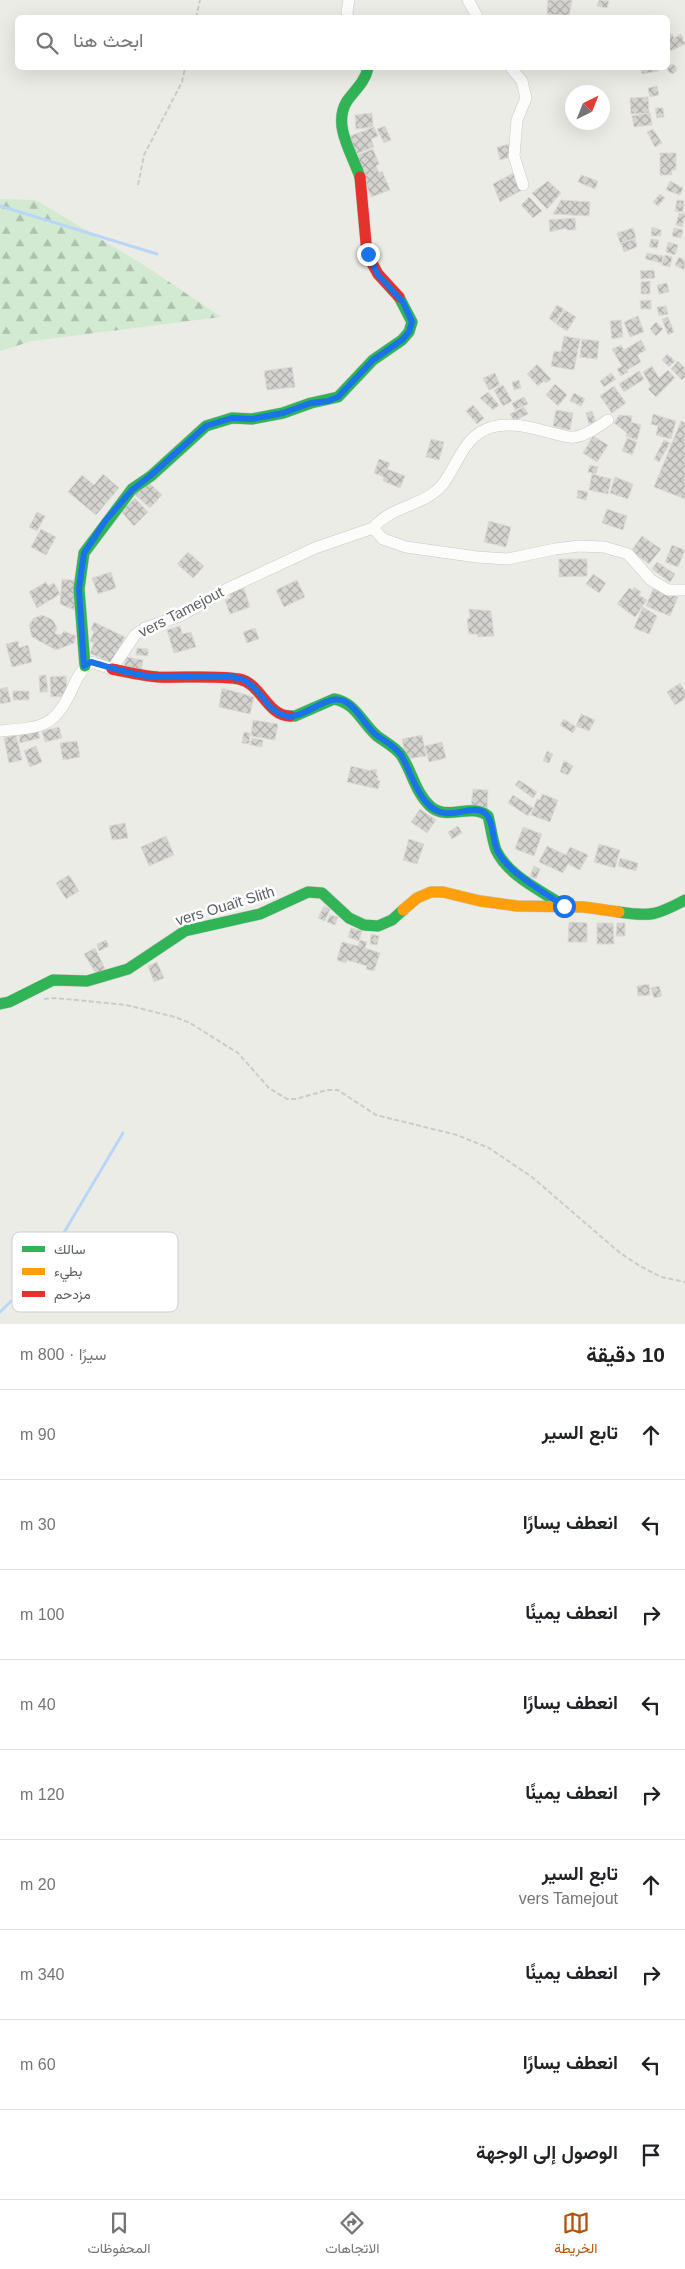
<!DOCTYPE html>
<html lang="ar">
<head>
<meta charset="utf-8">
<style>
	body { margin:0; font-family:Arial,Vazirmatn,sans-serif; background:#f6f6f6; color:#202124; direction:rtl }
	.compass { position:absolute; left:565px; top:85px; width:45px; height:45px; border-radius:50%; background:#fff; box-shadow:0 5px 20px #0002; rotate:43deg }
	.stop { position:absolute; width:15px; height:15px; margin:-11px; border:4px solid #1a73e8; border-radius:50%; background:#fff }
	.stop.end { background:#1a73e8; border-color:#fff; box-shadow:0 1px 5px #0008 }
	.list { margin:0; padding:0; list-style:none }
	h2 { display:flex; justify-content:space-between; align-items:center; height:65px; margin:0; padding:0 20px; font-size:21px }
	h2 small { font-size:16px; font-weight:400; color:#757577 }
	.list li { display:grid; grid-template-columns:32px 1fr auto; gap:15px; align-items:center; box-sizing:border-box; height:90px; padding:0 20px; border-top:1px solid #e0e0e0 }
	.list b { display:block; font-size:19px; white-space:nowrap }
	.list p { margin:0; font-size:16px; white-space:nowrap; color:#757577 }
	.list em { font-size:16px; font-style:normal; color:#757577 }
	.icon { flex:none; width:28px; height:28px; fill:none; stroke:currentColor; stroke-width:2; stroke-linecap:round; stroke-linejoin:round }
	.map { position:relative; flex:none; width:685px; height:1324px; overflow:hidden; direction:ltr }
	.search { position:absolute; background:#fff; box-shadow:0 5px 20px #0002; left:15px; right:15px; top:15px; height:55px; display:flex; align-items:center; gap:12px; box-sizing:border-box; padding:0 18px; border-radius:8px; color:#757577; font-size:19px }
	.sheet { height:875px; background:#fff }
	nav { display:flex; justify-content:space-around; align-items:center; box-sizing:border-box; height:70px; border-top:1px solid #e0e0e0; background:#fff; font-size:14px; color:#757577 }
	nav a { display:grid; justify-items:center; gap:2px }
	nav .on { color:#b45309 }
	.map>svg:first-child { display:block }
</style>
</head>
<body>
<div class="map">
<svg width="685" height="1324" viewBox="0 0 685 1324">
	<defs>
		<pattern id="forest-firs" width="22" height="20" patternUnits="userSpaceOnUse" patternTransform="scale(1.25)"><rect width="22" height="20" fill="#d2ead2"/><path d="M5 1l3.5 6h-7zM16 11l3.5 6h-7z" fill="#adc1ae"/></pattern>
		<pattern id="building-cross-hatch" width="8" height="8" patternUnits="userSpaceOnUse" patternTransform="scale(1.25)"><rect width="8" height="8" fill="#d4d3d0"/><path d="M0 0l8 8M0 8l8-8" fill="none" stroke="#afaeac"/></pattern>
	</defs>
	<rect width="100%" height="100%" fill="#ecece6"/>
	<path fill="url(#forest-firs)" d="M0,199L36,200L147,267L221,317L32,341L0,351Z"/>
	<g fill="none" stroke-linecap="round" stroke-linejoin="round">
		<path stroke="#b9d6f8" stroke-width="3" d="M0,206L157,254
			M0,1312L40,1273L123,1133"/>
	</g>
	<path fill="url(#building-cross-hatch)" stroke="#dcdad4" d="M548,0H572L569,16L547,14Z
		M599,0L609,1L607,8L597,6Z
		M672,34L674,38L681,34L685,44L671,51L668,46V36Z
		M667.5 69a4.5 4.5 0 1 1 9 0a4.5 4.5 0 1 1-9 0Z
		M641,68H658V71L642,74Z
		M657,86L659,95L650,97L648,88Z
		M648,97L649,113L631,114L630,98Z
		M655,108H663L664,117L657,118Z
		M372,113L373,127L356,129L355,115Z
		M650,113L652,125L634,127L632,116Z
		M385,126L391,140L384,143L377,129Z
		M374,127L378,136L371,139L374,147L356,154L350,136Z
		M653,129L662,143L655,147L647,132Z
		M510,144L514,156L500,160L497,147Z
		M373,149L379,164L376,166L379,173L382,171L390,190L371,197L355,156Z
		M660,153H676V170H671L672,175H660Z
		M515,172L524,189L500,202L493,184Z
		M581,175L598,181L595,189L578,182Z
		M548,181L561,193L547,209L532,193Z
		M670,181L683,188L680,195L666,190Z
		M660,194L665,198L658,206L653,202Z
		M529,197L542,211L533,218L521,205Z
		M561,200L590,202L589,216L553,214Z
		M677,200L684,201L683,212L675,211Z
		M679,213L685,214L682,227L676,225Z
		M575,218L576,230H567L566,228L550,232L549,220Z
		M652,227L661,230V236H651Z
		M633,228L636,238L620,243L617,233Z
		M674,228L683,230L681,238L672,236Z
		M635,239L637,247L624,252L621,243Z
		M651,239L659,240L657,248L649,247Z
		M668,242L678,245L675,255L666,252Z
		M647,253L663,256L662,263L645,259Z
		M665,255L672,257L670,267L662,265Z
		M679,257L685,260L684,270L675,265Z
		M654,270L655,278L641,279L640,271Z
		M650,281V294H641V282Z
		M667,283L669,292L659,294L657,285Z
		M651,300V309H641L640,301Z
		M557,305L564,309L555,323L549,318Z
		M666,306L668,314L659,316L657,307Z
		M565,310L576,317L567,331L556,324Z
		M638,316L644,332L630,337L624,322Z
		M668,317L674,332L668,335L662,319Z
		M621,320L623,337L612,339L610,321Z
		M656,322L663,329L656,336L650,329Z
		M564,336L580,339L574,370L551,366L554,351L561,352Z
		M582,339L599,341L597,359L580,357Z
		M641,340L646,350L637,355L641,362L627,370L628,372L621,376L617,369L622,366L612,349L621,345L624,350Z
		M667,354L675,361L669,367L662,360Z
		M678,361L685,368V377L682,380L671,369Z
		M537,364L551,379L546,383L544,381L538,386L527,374Z
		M652,366L659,378L668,370L675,378L656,397L648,389L651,386L643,372Z
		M292,367L295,387L267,390L264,371Z
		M639,371L644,379L624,392L619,384Z
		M495,373L500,385L489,390L483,378Z
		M611,373L616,379L604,387L600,381Z
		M519,380L521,388L514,390L512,382Z
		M555,384L567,395L558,406L546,395Z
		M503,385L512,401L503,406L494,390Z
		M614,386L626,403L612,413L600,396Z
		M488,392L499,405L493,410L480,398Z
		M574,393L585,399L581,406L570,401Z
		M524,397L528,404L515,410L512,403Z
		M473,405L484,418L477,424L466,411Z
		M524,407L528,414L514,421L510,414Z
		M556,410L573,413L570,430L553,426Z
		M592,411L596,422L589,424L586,413Z
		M653,414L676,421L671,439L656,435L658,426L651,424Z
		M619,415L632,416L631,422L641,425L637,440L626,436L627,433L614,423Z
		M681,421L685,423V499L654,487Z
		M593,436L608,445L597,462L583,453Z
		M627,438L637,442L632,455L622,451Z
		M431,439L444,442L439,460L426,457Z
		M664,440L670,443L659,462L654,459Z
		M379,459L390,463L387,469L405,476L400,488L383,481L384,477L374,473Z
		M590,465L598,467L596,474L588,472Z
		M103,474L119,488L96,515L68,492L82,475L94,485Z
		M592,474L611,479L608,494L589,490Z
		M615,477L633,484L628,499L610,493Z
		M146,480L162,495L150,508L133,493Z
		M578,490L588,492L586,500L577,498Z
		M135,498L148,512L134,526L121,511Z
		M607,509L627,516L623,530L602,523Z
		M37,512L45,516L37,531L29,527Z
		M489,521L511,527L506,547L484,542Z
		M41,529L56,537L46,555L31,547Z
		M642,536L661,549L649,564L631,551Z
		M672,545L685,550L678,567L665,562Z
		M188,552L204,566L193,578L177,564Z
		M559,559H587V576L559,577Z
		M657,562L675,574L670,582L652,569Z
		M111,572L116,588L98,594L92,578Z
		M593,574L606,583L599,593L586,584Z
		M62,579L79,581L77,611L60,604Z
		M297,580L305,597L284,607L276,590Z
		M46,582L48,586L54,583L60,594L37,608L29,592Z
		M634,587L641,592L639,595L647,600L635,617L617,604L629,588L633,590Z
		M654,587L678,597L670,616L646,606Z
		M244,588L250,607L230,614L225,600L231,598L229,593Z
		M643,607L657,616L649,634L634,628Z
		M469,609L491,611L494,636L478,637L477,634H469L467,619L470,618Z
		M42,615L53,620L57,628L55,634L61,635L64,631L76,636L74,643L56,650L32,637L29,625L34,618Z
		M94,622L125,637L111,663L90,653L94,643L90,641L94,632L91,630Z
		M180,626L182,634L191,632L196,647L174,653L167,630Z
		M255,628L259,639L247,643L243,632Z
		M18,641L19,648L28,645L32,662L12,667L6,644Z
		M137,648L148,649V656L136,655Z
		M126,657L143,660L141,672L124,669Z
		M46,675L48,692H40L39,676Z
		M66,676L67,696L51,697L50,677Z
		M680,683L685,691V699L675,705L667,692Z
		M7,687L11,702L0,704V689Z
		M222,688L254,697L250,714L219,707Z
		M13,691H29V700H13Z
		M581,714L595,720L589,731L576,726Z
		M564,719L576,727L573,733L560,725Z
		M253,720L278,724L275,740L251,736Z
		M59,727L62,738L45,742L42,731Z
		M38,731L40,738L20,743L19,735Z
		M244,732L250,733L249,744L242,743Z
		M16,735L22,760L9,763L4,738Z
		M422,735L426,756L406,759L402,739Z
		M252,738L263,740L262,747L250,745Z
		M77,741L80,757L63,760L60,743Z
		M442,742L446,758L429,762L425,746Z
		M36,746L42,762L30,767L24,751Z
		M547,751L553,754L549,763L543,761Z
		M564,760L573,766L568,775L560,772Z
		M351,766L371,771V769L377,770L376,775L378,776L377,780L380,781L378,789L347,782Z
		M519,780L537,792L533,798L515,785Z
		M473,789L488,790L487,809L471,808Z
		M542,794L558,800L550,822L531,815L537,799L540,800Z
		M513,795L533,808L528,816L508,803Z
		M420,809L436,820L427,833L411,822Z
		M125,823L128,838L112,840L109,826Z
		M458,826L462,833L452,839L448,832Z
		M523,827L542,834L534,856L515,849Z
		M166,836L174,855L149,866L141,847Z
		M409,839L424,844L417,864L403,860Z
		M599,844L620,850L615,868L594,862Z
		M547,846L566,855L570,847L588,855L580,870L568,864L563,873L539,862Z
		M620,858L638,863L636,871L618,866Z
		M534,866L540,869L536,879L530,876Z
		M69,875L79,891L66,899L56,883Z
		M324,906L330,909L325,921L318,918Z
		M330,915L338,917L335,925L327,922Z
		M569,922L587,923V942H568Z
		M597,923H613L614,944H597Z
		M617,923H625V936H616Z
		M351,928L362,931L359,941L348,937Z
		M371,934L379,936L377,945L370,944Z
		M106,940L109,946L99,951L97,944Z
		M360,940L367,942L365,948L380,953L374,971L366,969L367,966L347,960L346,963L337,960L342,942L358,946Z
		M95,948L106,971L97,975L84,954Z
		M157,962L164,978L154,982L148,966Z
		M649,984L650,995L638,996L637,986Z
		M659,986L662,996L654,998L651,988Z"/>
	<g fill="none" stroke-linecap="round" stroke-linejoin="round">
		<defs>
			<path id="street" d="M468,0L478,18
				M348,18L347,12L349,0
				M511,68L522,81L526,98L517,120L514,156L523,185
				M373,528L383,539L406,547L477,557L507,559L555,549L579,546L604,547L628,554L651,580L668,590H685
				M373,528C392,505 424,507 443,484C458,464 464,435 492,427C513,421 535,429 556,434C561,435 569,438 574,437C586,436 599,426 608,420
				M0,731C46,727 55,727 75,683C79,674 83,667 91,662L112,669L135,635L145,628L180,616L229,588L315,548L373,528"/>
			<path id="fast" d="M360,177C352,153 332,125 347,101C355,90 365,82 368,68
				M85,666L79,589L84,553L132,489L151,476L206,426L232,418L252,419L283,413L311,403L338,397L373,360L402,340L409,332L412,322L399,297
				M290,716H295L334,699C356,703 361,722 377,736C385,742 395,747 401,755C412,771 415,792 430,806C447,822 470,802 488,816C491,827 492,839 496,850C508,876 542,891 564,906
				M619,912C651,917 657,915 685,900
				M0,1004L9,1002L53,980L87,981L128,969L185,931L260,914L308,892L322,893L349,918L364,925L378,926L392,920L403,910"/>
			<path id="slow" d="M403,910L417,898L431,892H443L480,901L517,906L584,907L619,912"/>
			<path id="jam" d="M360,177L367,254L378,274L399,297
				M112,669C127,672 143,676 158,677C181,678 217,675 239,679C261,683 267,716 290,716"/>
		</defs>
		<use href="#street" stroke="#c9cac8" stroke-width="12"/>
		<use href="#fast" stroke="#c9cac9" stroke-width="12"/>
		<use href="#slow" stroke="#c9cac9" stroke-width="12"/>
		<use href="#jam" stroke="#c9cac9" stroke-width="12"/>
		<path stroke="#c8cdcb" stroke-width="2" stroke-dasharray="5 2.5" stroke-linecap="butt" d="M196,18L200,0
			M138,185L144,155L182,82L185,68
			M44,999L55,998L126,1005L175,1017L190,1023L238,1053L269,1088L287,1099H296L327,1090H338L376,1115L457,1135L489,1148L532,1177L620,1253L640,1266L661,1277L685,1282"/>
		<use href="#street" stroke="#fcfcfb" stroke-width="11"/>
		<use href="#fast" stroke="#30b455" stroke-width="11"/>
		<use href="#slow" stroke="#ff9f0a" stroke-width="11"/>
		<use href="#jam" stroke="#e5322d" stroke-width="11"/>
	</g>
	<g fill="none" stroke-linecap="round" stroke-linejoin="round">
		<path stroke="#1a73e8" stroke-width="6" d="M368,254L378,275L403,302L412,322L409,332L402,340L373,360L338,397L328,401L311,403L283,413L252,419L232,418L206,426L150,476L132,490L106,520L84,553L79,589L84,666L91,662C113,668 135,676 158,677C180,678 221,673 241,679C259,685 265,709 283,715C304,722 324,693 344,701C357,707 364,724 375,734C384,741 394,745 401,755C410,770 414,788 426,802C447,827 471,801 485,813C494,820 492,841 498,852C509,873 544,892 564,906"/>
	</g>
	<g text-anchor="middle" stroke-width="5" stroke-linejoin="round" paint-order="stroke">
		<g font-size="15" fill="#5b5e65" stroke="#fff">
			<text transform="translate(181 612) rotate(-27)" y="5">vers Tamejout</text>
			<text transform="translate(225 906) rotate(-17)" y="5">vers Ouaït Slith</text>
		</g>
	</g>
	<rect x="12" y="1232" width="166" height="80" rx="8" fill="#fff" stroke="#cecfd1" stroke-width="1"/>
	<rect x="22" y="1246" width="23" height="6" fill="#30b455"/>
	<rect x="22" y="1268" width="23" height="7" fill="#ff9f0a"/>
	<rect x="22" y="1291" width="23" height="6" fill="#e5322d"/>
	<g font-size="14" fill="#5b5e65">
		<text x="54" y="1254">سالك</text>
		<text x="54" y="1276">بطيء</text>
		<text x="54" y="1299">مزدحم</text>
	</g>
</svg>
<svg class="compass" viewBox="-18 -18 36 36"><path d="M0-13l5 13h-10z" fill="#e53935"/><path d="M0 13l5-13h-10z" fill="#757577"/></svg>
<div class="stop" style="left:564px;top:906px"></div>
<div class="stop end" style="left:368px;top:254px"></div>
<div class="search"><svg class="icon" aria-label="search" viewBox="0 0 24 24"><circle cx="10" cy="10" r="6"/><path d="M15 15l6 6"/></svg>ابحث هنا</div>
</div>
<section class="sheet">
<h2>10 دقيقة<small>سيرًا · 800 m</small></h2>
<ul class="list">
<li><svg class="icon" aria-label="ahead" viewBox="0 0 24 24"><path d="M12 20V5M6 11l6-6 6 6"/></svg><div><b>تابع السير</b></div><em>90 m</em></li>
<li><svg class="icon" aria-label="left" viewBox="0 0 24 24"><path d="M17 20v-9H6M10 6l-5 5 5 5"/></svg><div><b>انعطف يسارًا</b></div><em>30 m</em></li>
<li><svg class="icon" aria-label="right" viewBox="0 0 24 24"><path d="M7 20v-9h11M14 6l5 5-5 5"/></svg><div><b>انعطف يمينًا</b></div><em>100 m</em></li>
<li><svg class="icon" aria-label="left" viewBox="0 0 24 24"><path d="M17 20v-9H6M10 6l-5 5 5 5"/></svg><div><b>انعطف يسارًا</b></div><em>40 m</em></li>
<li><svg class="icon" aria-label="right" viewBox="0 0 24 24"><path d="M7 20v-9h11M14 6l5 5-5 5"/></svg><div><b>انعطف يمينًا</b></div><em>120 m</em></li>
<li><svg class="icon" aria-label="ahead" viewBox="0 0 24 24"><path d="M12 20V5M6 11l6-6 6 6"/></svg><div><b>تابع السير</b><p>vers Tamejout</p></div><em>20 m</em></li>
<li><svg class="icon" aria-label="right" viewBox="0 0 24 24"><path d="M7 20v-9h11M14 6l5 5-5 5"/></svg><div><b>انعطف يمينًا</b></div><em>340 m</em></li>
<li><svg class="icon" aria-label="left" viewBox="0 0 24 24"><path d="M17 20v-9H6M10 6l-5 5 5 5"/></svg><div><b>انعطف يسارًا</b></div><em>60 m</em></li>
<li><svg class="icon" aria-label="arrive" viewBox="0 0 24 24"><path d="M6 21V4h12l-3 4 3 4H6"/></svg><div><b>الوصول إلى الوجهة</b></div></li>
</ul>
</section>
<nav>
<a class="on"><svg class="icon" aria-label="map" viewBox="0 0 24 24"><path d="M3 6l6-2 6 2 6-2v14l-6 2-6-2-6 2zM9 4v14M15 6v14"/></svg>الخريطة</a>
<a><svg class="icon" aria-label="directions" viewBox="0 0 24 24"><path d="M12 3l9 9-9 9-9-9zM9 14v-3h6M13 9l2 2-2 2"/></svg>الاتجاهات</a>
<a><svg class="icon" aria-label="saved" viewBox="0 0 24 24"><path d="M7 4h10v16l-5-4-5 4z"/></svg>المحفوظات</a>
</nav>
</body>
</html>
